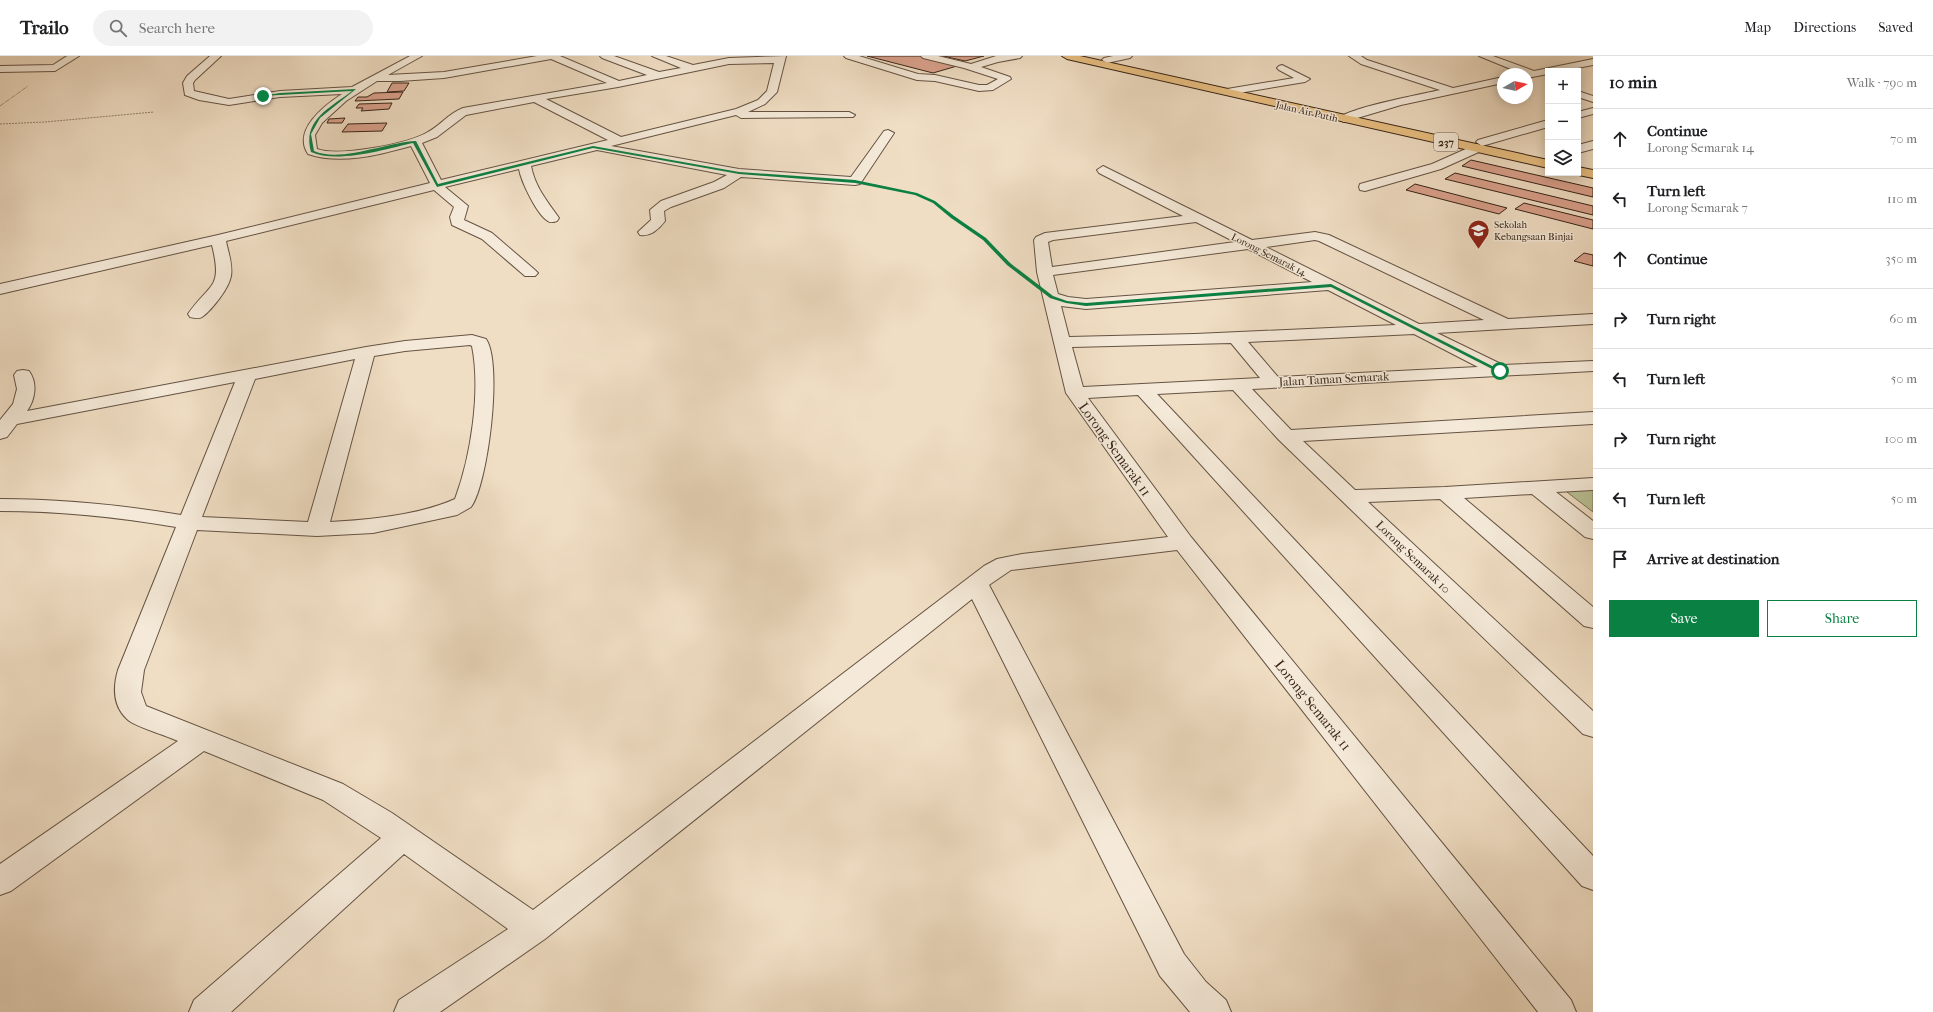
<!DOCTYPE html>
<html lang="en">
<head>
<meta charset="utf-8">
<style>
	body { margin:0; font-family:"IM FELL French Canon",serif; background:#f2f2f2; color:#202124 }
	.controls { position:absolute; right:12px; top:12px; display:grid; overflow:hidden; border-radius:0px; box-shadow:0 2px 10px #0003 }
	.controls button { width:36px; height:36px; display:grid; place-items:center; padding:0; border:0; border-bottom:1px solid #e0e0e0; background:#fff; color:#202124; font:20px sans-serif }
	.compass { position:absolute; left:1497px; top:12px; width:36px; height:36px; border-radius:50%; background:#fff; box-shadow:0 2px 10px #0003; rotate:81deg }
	.stop { position:absolute; width:12px; height:12px; margin:-9px; border:3px solid #0b8043; border-radius:50%; background:#fff }
	.stop.end { background:#0b8043; border-color:#fff; box-shadow:0 1px 4px #0008 }
	.list { margin:0; padding:0; list-style:none }
	h2 { display:flex; justify-content:space-between; align-items:center; height:52px; margin:0; padding:0 16px; font-size:17px }
	h2 small { font-size:13px; font-weight:400; color:#757577 }
	.list li { display:grid; grid-template-columns:26px 1fr auto; gap:12px; align-items:center; box-sizing:border-box; height:60px; padding:0 16px; border-top:1px solid #e0e0e0 }
	.list b { display:block; font-size:15px; white-space:nowrap }
	.list p { margin:0; font-size:13px; white-space:nowrap; color:#757577 }
	.list em { font-size:13px; font-style:normal; color:#757577 }
	.actions { display:flex; gap:8px; padding:12px 16px }
	.actions a { flex:1; padding:9px 0; border:1px solid #0b8043; border-radius:0px; text-align:center; font-size:14px; color:#0b8043 }
	.actions .main { background:#0b8043; color:#fff }
	.icon { flex:none; width:22px; height:22px; fill:none; stroke:currentColor; stroke-width:2; stroke-linecap:round; stroke-linejoin:round }
	.map { position:relative; flex:none; width:1593px; height:956px; overflow:hidden }
	header { display:flex; align-items:center; gap:24px; box-sizing:border-box; height:56px; padding:0 20px; background:#fff; border-bottom:1px solid #e0e0e0 }
	header strong { font-size:19px }
	nav { display:flex; gap:22px; margin-inline-start:auto; font-size:14px }
	.search { width:280px; height:36px; background:#f2f2f2; display:flex; align-items:center; gap:10px; box-sizing:border-box; padding:0 14px; border-radius:22px; color:#757577; font-size:15px }
	main { display:flex }
	aside { flex:1; background:#fff }
	.map>svg:first-child { display:block }
</style>
</head>
<body>
<header>
<strong>Trailo</strong>
<div class="search"><svg class="icon" aria-label="search" viewBox="0 0 24 24"><circle cx="10" cy="10" r="6"/><path d="M15 15l6 6"/></svg>Search here</div>
<nav><a>Map</a><a>Directions</a><a>Saved</a></nav>
</header>
<main>
<div class="map">
<svg width="1593" height="956" viewBox="0 0 1593 956">
	<rect width="100%" height="100%" fill="#f0dec4"/>
	<filter id="stains"><feTurbulence type="fractalNoise" baseFrequency=".005" numOctaves="4"/><feColorMatrix values="0 0 0 0 .2 0 0 0 0 .09 0 0 0 0 .02 0 0 0 .5 -.17"/></filter>
	<radialGradient id="worn" r=".72"><stop offset=".6" stop-color="#630" stop-opacity="0"/><stop offset="1" stop-color="#630" stop-opacity=".3"/></radialGradient>
	<path fill="#b9c195" stroke="#787356" d="M1593,431V456L1563,433Z"/>
	<path fill="#d9a18c" stroke="#372518" d="M867,0H923L957,10L933,17Z
		M943,0H984L965,5Z
		M392,27H409L404,35L387,36Z
		M403,36L399,43L355,45L358,41H367L374,37Z
		M392,47L389,53L361,55L363,52H356L359,48Z
		M345,62L342,67H327L329,63Z
		M387,67L382,75L342,76L348,68Z
		M1471,104L1593,132V141L1462,110Z
		M1455,117L1593,150V159L1445,123Z
		M1415,128L1507,152L1499,158L1406,134Z
		M1524,147L1593,164V173L1515,153Z
		M1584,197L1593,199V210L1574,205Z"/>
	<g fill="none" stroke-linecap="round" stroke-linejoin="round">
		<defs>
			<path id="minor" d="M67,0H79L55,15L0,16V10L53,9Z
				M210,0H221L195,24L193,27L194,35L229,43L280,35L352,31L410,0H422L388,19L444,16L537,0H560L619,25L647,19L602,2L600,0H614L659,16L681,12L652,0H666L693,9L729,2L786,0L777,36L765,48L748,56H849L855,59L853,61L741,62L736,59L611,90L739,113L851,121L884,75L888,74L894,77L860,128L855,129L741,121L724,132L671,151L664,155L665,165C659,173 650,181 640,179L638,176L651,164L650,154L661,145L714,126L727,119L597,94L531,110C535,131 547,145 559,162L557,165C554,166 550,167 548,165C537,159 521,125 519,113L445,131L468,150L464,164L492,177L535,214L538,217L535,220H525L482,183L452,169L450,161L454,151L434,134L226,185C228,196 233,208 231,220C229,232 212,254 202,261C199,263 194,262 190,261L188,258C210,226 223,234 212,189L0,238V228L218,179L430,127L411,90C379,99 340,109 308,98C292,74 325,49 342,38L280,41L229,49L199,44L185,39L183,27L187,20ZM551,3L607,27L463,52C449,57 441,69 428,76C408,88 339,101 317,93L315,79L322,67L346,45L377,25H400L444,22ZM774,7L767,35L758,44L736,53L621,81L546,43L618,31L729,8ZM534,46L608,84L441,124L422,87L437,81L466,59Z
				M844,0H859L918,18L935,19L979,29H987L998,23L964,12L923,2L921,0H938L971,8L996,0H1022L1020,2L998,6L981,11L1010,21L1011,23L993,34L979,35L935,25L917,24L846,2Z
				M1113,0H1132L1130,2L1107,7L1102,4L1104,2Z
				M1349,0H1361L1367,4L1453,32L1503,21V27L1401,49L1344,66L1338,63C1347,52 1423,38 1440,34L1361,8Z
				M1479,0H1493L1534,15L1593,3V9L1562,15H1548V18L1527,22V18H1523Z
				M1282,9L1310,23L1305,26L1227,39L1222,36L1227,33L1294,22L1279,14L1277,12L1279,10Z
				M1578,35L1593,40V46L1578,41Z
				M1593,52V58L1578,62V56Z
				M1548,64V71L1482,90L1476,86L1478,84Z
				M1593,85V93L1578,97V89Z
				M1477,88L1483,92L1481,95L1441,113L1365,135L1360,134L1359,131L1360,128L1432,108Z
				M1103,110L1252,184L1315,176L1329,179L1508,263L1593,258V268L1437,277L1503,309L1593,305V315L1252,333L1291,374L1593,356V368L1303,385L1355,434L1445,431L1593,422V434L1556,436L1593,465V483L1585,481L1532,438L1464,442L1593,551V572L1584,570L1440,443L1368,446L1593,655V681L1583,678L1279,384L1233,334L1157,338L1593,800V834L1582,830L1138,339L1088,342L1191,481L1571,944L1576,956H1538L1177,494L1011,514L989,529L1184,898L1206,926L1226,944L1231,956H1190L1160,920L972,543L545,883L440,956H394L399,944L508,873L404,798L231,956H189L194,944L381,782L323,744L204,695L11,835L0,839V808L178,685C168,680 133,670 127,663C113,650 113,631 118,614L176,471C117,461 60,455 0,455V443C61,443 121,449 181,459L235,326L17,368L7,381L0,383V364L13,348L17,333L14,319L17,315L23,314L29,315C38,327 35,344 27,355L366,291L405,285L472,279L486,283C503,307 488,428 471,451L457,459L373,477L317,480L197,474L144,614L141,636L146,650L343,728L392,757L533,854L984,510L997,503L1022,498L1168,481L1066,337L1037,216L1034,184L1036,181L1045,177L1183,160L1099,117L1097,114ZM1196,166L1235,186L1052,211L1048,186L1053,184ZM1315,184L1319,185L1484,264L1419,268L1266,191ZM1248,193L1312,226L1086,243L1068,241L1058,238L1053,219ZM1328,234L1396,269L1195,278L1069,281L1061,250L1086,253ZM1414,278L1478,311L1278,321L1248,286ZM1231,287L1260,322L1083,331L1072,291ZM470,289L472,290C481,335 471,400 455,443C420,459 368,464 330,466L374,300L405,295ZM355,303L308,466L202,461L255,323Z"/>
			<path id="major" d="M1062,0H1080L1548,104V112L1067,3Z
				M1578,111L1593,114V122L1574,118L1578,117Z"/>
		</defs>
		<use href="#minor" stroke="#655343" stroke-width="2"/>
		<use href="#major" stroke="#372518" stroke-width="2"/>
		<path stroke="#372518" stroke-width="1" stroke-dasharray="0.5 1" stroke-linecap="butt" d="M0,50L28,30
			M0,68L45,66L154,56"/>
		<path stroke="#372518" stroke-width="1.5" stroke-dasharray="0.5 1.5" stroke-linecap="butt" d="M875,129L916,138L934,146L984,183L1024,221"/>
		<use href="#minor" fill="#f5ead9" fill-rule="evenodd"/>
		<use href="#major" fill="#e8bf82" fill-rule="evenodd"/>
	</g>
	<path fill="#0b8043" d="M356,33L320,62L311,78L314,95C341,107 387,86 416,85L438,128L593,90L739,116L855,124L917,137L935,145L954,160L986,182L1010,207L1053,240L1067,245L1086,247L1331,228L1502,315L1498,316L1331,231L1086,250L1066,247L1050,242L1007,209L983,184L951,162L933,147L915,139L855,127L739,118L593,92L437,131L413,87C386,93 337,108 311,96C302,64 330,52 352,35L262,40L280,37Z"/>
	<defs>
		<symbol id="school-pin" viewBox="-11 -11 22 30"><path d="M0 17L-7.5 6A9.5 9.5 0 1 1 7.5 6Z" fill="#8f2418" stroke="#f5ead9"/><path d="M0-5L7-2L0 1L-7-2ZM-4 1L0 2.5L4 1V4Q0 6-4 4Z" fill="#fff"/></symbol>
	</defs>
	<g fill-rule="evenodd">
		<use href="#school-pin" x="1466" y="162" width="25" height="34"/>
	</g>
	<g text-anchor="middle" stroke-width="3" stroke-linejoin="round" paint-order="stroke">
		<g font-size="10" fill="#372518" stroke="#f5ead9">
			<text transform="translate(1307 55) rotate(13)" y="4">Jalan Air Putih</text>
			<text transform="translate(1269 198) rotate(27)" y="4">Lorong Semarak 14</text>
		</g>
		<g font-size="10" fill="#372518" stroke="#f5ead9" text-anchor="start">
			<text x="1494" y="172">Sekolah<tspan x="1494" dy="12">Kebangsaan Binjai</tspan></text>
		</g>
		<rect fill="#f5ead9" stroke="#706052" stroke-width="1" x="1434" y="77" width="24" height="18" rx="3"/>
		<g font-size="11" font-weight="bold" fill="#372518">
			<text x="1446" y="90">237</text>
		</g>
		<g font-size="12" fill="#372518" stroke="#f5ead9">
			<text transform="translate(1334 323) rotate(-3)" y="4">Jalan Taman Semarak</text>
			<text transform="translate(1413 501) rotate(44)" y="4">Lorong Semarak 10</text>
		</g>
		<g font-size="14" fill="#372518" stroke="#f5ead9">
			<text transform="translate(1115 393) rotate(54)" y="5">Lorong Semarak 11</text>
			<text transform="translate(1313 649) rotate(51)" y="5">Lorong Semarak 11</text>
		</g>
	</g>
	<rect width="100%" height="100%" filter="url(#stains)"/>
	<rect width="100%" height="100%" fill="url(#worn)"/>
</svg>
<div class="controls">
<button>+</button>
<button>−</button>
<button><svg class="icon" aria-label="layers" viewBox="0 0 24 24"><path d="M12 4l9 5-9 5-9-5zM3 14l9 5 9-5"/></svg></button>
</div>
<svg class="compass" viewBox="-18 -18 36 36"><path d="M0-13l5 13h-10z" fill="#e53935"/><path d="M0 13l5-13h-10z" fill="#757577"/></svg>
<div class="stop" style="left:1500px;top:315px"></div>
<div class="stop end" style="left:263px;top:40px"></div>
</div>
<aside>
<h2>10 min<small>Walk · 790 m</small></h2>
<ul class="list">
<li><svg class="icon" aria-label="ahead" viewBox="0 0 24 24"><path d="M12 20V5M6 11l6-6 6 6"/></svg><div><b>Continue</b><p>Lorong Semarak 14</p></div><em>70 m</em></li>
<li><svg class="icon" aria-label="left" viewBox="0 0 24 24"><path d="M17 20v-9H6M10 6l-5 5 5 5"/></svg><div><b>Turn left</b><p>Lorong Semarak 7</p></div><em>110 m</em></li>
<li><svg class="icon" aria-label="ahead" viewBox="0 0 24 24"><path d="M12 20V5M6 11l6-6 6 6"/></svg><div><b>Continue</b></div><em>350 m</em></li>
<li><svg class="icon" aria-label="right" viewBox="0 0 24 24"><path d="M7 20v-9h11M14 6l5 5-5 5"/></svg><div><b>Turn right</b></div><em>60 m</em></li>
<li><svg class="icon" aria-label="left" viewBox="0 0 24 24"><path d="M17 20v-9H6M10 6l-5 5 5 5"/></svg><div><b>Turn left</b></div><em>50 m</em></li>
<li><svg class="icon" aria-label="right" viewBox="0 0 24 24"><path d="M7 20v-9h11M14 6l5 5-5 5"/></svg><div><b>Turn right</b></div><em>100 m</em></li>
<li><svg class="icon" aria-label="left" viewBox="0 0 24 24"><path d="M17 20v-9H6M10 6l-5 5 5 5"/></svg><div><b>Turn left</b></div><em>50 m</em></li>
<li><svg class="icon" aria-label="arrive" viewBox="0 0 24 24"><path d="M6 21V4h12l-3 4 3 4H6"/></svg><div><b>Arrive at destination</b></div></li>
</ul>
<div class="actions"><a class="main">Save</a><a>Share</a></div>
</aside>
</main>
</body>
</html>
